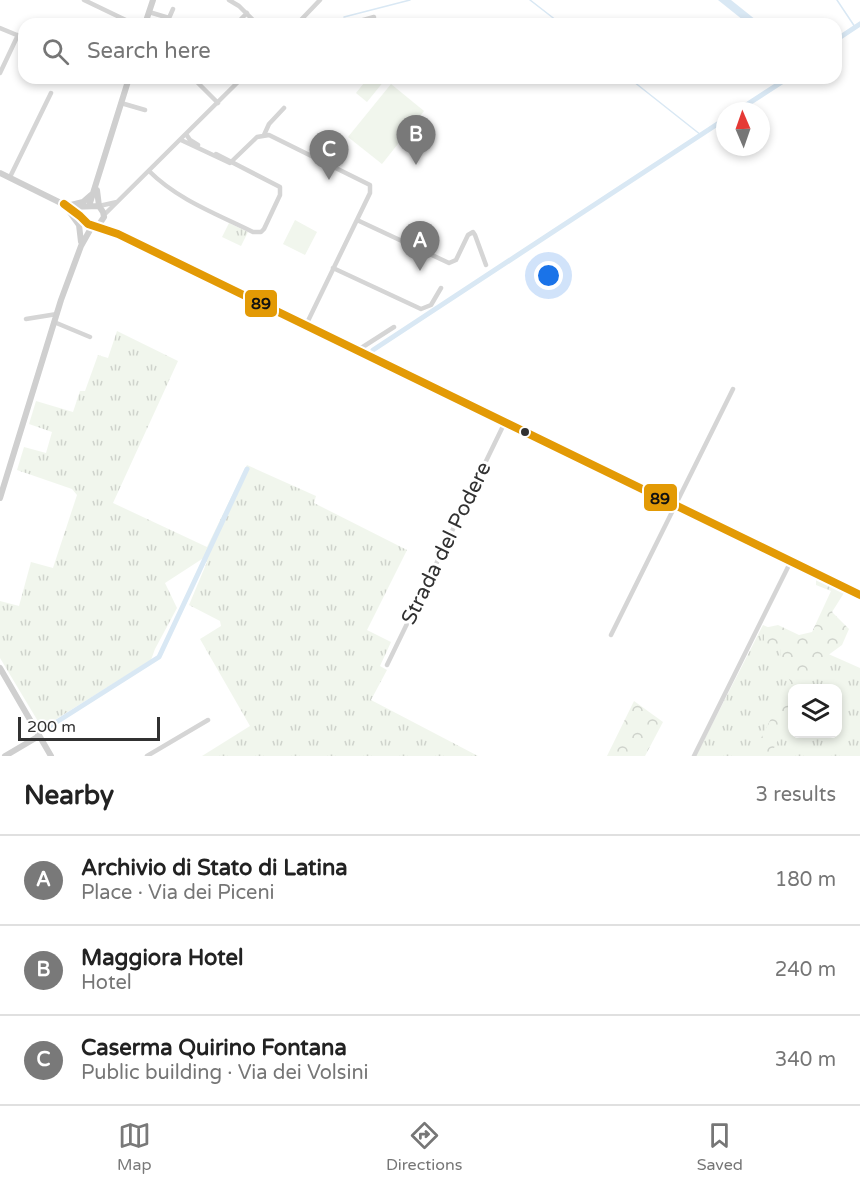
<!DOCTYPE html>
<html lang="en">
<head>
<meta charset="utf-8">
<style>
	body { margin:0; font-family:"Varela Round",sans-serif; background:#f6f6f6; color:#222 }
	.controls { position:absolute; right:18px; bottom:18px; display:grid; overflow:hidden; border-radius:12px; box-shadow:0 3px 9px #0003 }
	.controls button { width:54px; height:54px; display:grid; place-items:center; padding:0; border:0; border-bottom:2px solid #e0e0e0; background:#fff; color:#222; font:30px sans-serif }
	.compass { position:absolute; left:716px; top:102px; width:54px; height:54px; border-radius:50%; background:#fff; box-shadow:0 3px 9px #0003; rotate:358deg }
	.scale { position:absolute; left:18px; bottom:15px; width:142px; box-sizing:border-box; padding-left:6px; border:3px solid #313131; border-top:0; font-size:16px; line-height:21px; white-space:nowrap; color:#313131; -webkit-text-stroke:4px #fff; paint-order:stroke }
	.you { position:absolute; left:549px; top:276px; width:21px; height:21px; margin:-15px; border:4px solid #fff; border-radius:50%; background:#1a73e8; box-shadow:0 0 0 9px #1a73e833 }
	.badge { display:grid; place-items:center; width:39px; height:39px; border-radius:50%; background:#797979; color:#fff; font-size:20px; font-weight:700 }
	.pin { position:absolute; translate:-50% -50px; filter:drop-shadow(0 2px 3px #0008) }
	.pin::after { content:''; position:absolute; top:32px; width:21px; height:18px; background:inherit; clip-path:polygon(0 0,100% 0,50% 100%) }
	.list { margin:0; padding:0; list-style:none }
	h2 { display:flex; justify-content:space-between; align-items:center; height:78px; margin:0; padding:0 24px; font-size:26px }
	h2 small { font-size:20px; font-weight:400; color:#767676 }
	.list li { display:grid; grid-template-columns:39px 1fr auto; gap:18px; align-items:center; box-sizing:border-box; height:90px; padding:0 24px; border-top:2px solid #e0e0e0 }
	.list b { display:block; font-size:22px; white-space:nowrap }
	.list p { margin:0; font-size:20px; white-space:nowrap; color:#767676 }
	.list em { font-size:20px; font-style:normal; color:#767676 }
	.icon { flex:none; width:33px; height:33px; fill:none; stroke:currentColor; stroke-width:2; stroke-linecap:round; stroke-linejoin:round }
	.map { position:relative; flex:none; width:860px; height:756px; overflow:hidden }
	.search { position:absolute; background:#fff; box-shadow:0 3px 9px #0003; left:18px; right:18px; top:18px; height:66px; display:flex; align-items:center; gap:15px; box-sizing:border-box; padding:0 21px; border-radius:18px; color:#767676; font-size:22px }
	.sheet { height:348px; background:#fff }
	nav { display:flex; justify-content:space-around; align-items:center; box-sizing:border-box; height:84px; border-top:2px solid #e0e0e0; background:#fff; font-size:16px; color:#767676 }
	nav a { display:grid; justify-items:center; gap:3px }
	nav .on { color:#797979 }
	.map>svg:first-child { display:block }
</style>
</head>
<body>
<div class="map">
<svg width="860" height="756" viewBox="0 0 860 756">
	<defs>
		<pattern id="grass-tufts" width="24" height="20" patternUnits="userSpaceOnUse" patternTransform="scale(1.5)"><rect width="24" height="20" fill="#f1f6ed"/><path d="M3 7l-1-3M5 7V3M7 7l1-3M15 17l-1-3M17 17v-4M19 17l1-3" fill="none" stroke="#cfd3cc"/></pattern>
		<pattern id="forest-crowns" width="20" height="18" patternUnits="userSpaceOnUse" patternTransform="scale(1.5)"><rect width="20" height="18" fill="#f1f6ed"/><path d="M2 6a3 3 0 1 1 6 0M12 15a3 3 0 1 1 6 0" fill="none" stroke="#cfd3cc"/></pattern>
		<pattern id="water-ripples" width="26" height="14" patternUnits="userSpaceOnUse" patternTransform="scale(1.5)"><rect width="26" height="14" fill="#d9e8f4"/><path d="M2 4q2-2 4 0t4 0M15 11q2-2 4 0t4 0" fill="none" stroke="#bbc7d2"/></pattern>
	</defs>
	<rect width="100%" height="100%" fill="#fff"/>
	<path fill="url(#grass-tufts)" fill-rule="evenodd" d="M229,223L248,232L241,246L222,237Z
		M117,331L178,361L113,503L207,547L247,465L316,496L314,503L407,550L367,630L391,642L380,666L387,670L371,700L478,756H202L250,726L200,639L221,626L220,621L189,605L207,562L202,559L165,583L177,608L155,649L151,660L42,728L0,658V601L19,606L31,562L53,568L77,495L72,489L17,470L24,447L46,453L52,432L29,424L36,401L73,412L80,391H85L98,355L108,358Z
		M763,625L860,668V756H696ZM792,688H838V734H792Z"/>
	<path fill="url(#forest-crowns)" d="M816,578H834L844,593L832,612L849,629L842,645L816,664L804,688H792V712L770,756H752L790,681L782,668L780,646L764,643V628L778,625L799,635L812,632L831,591L816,585Z
		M634,701L663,722L645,756H607Z"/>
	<path fill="#f1f6ed" d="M368,78H381L384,81L367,102L356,93Z
		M391,84L424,111L382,164L348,137Z
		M295,220L317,232L305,255L283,244Z"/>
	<path fill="url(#water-ripples)" d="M718,0H731L761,24H748Z"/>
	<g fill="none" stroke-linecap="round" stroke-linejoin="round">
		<path stroke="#d9e8f4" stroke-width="1.5" d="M530,0L561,24
			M837,0L855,27
			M344,17L410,0
			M629,78L701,135"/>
		<path stroke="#d9e8f4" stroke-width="5" d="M836,40L860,24
			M737,111L788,78
			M373,350L725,119
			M44,730L159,657L247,469"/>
		<path stroke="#d5d5d5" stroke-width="4.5" d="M84,0L134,24
			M229,0L239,6L257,24
			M149,12L169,18L173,9
			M236,24L247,13
			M297,24L320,0
			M349,24L374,17
			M0,28L24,38
			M0,73L18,35
			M117,78L128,83
			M197,78L198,83L218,103
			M121,103L145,110
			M186,134L190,140L198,145
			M264,135L269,124L284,108
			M181,140L230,163L257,137L269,135L370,185V193L306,325
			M149,171C178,200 217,214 253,232H261L264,229L280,195V187L216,154
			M10,177L51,93
			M99,206L117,202
			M104,215L242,78
			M357,220L449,263L456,260L468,235L473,232L475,235L486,265
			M333,268L421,309L431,305L441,288
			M26,319L57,314
			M54,322L90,337
			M358,350L394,327
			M611,635L733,389
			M387,665L505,422
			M147,756L208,720
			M694,756L791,561"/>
		<path stroke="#cfcfcf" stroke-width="6" d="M145,24L153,0
			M0,173L69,207L99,206
			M97,190L99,206L103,212L104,217
			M64,204L80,216L88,224L118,234L860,595
			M71,205L83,202L91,195
			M89,206L129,78
			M69,211L79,225L81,242
			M0,498L61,300L81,246L90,230L100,223L104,217
			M0,668L51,756
			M5,756L39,736"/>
		<defs>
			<path id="bus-1" d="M64,204L80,216L88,224L118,234L860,595"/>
		</defs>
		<use href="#bus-1" stroke="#fff" stroke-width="12"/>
		<use href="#bus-1" stroke="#e39a05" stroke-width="8"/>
	</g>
	<circle fill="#313131" stroke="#fff" stroke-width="2" cx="525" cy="432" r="5"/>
	<g text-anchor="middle" stroke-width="6" stroke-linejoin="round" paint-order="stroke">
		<g font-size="21" fill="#313131" stroke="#fff">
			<text transform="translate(446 543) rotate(-64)" y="7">Strada del Podere</text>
		</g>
	</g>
	<g stroke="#fff" stroke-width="2">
		<rect x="244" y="289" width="34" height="29" rx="6" fill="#e39a05"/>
		<rect x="643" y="483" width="35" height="29" rx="6" fill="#e39a05"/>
	</g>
	<g font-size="16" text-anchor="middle" font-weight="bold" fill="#111">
		<text x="261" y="309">89</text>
		<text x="660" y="504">89</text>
	</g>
</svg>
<div class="controls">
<button><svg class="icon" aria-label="layers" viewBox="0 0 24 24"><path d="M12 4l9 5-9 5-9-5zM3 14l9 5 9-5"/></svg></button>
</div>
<svg class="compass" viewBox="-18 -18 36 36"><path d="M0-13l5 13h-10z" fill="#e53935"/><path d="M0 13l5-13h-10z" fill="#767676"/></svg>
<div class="scale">200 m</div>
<div class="you"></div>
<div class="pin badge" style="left:420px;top:271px">A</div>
<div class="pin badge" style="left:416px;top:165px">B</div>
<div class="pin badge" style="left:329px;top:180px">C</div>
<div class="search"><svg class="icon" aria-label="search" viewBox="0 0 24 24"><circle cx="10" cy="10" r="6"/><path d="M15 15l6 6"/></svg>Search here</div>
</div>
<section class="sheet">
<h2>Nearby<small>3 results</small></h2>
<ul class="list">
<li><span class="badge">A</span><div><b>Archivio di Stato di Latina</b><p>Place · Via dei Piceni</p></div><em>180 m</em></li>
<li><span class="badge">B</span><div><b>Maggiora Hotel</b><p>Hotel</p></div><em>240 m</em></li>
<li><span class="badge">C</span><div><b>Caserma Quirino Fontana</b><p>Public building · Via dei Volsini</p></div><em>340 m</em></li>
</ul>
</section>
<nav>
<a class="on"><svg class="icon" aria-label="map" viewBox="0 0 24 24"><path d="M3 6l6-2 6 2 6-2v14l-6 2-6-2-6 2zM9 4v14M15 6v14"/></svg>Map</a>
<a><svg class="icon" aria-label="directions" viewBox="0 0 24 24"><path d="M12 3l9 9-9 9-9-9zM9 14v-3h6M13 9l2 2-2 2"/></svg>Directions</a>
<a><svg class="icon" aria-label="saved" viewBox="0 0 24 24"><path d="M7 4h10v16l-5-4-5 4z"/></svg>Saved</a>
</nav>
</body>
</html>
